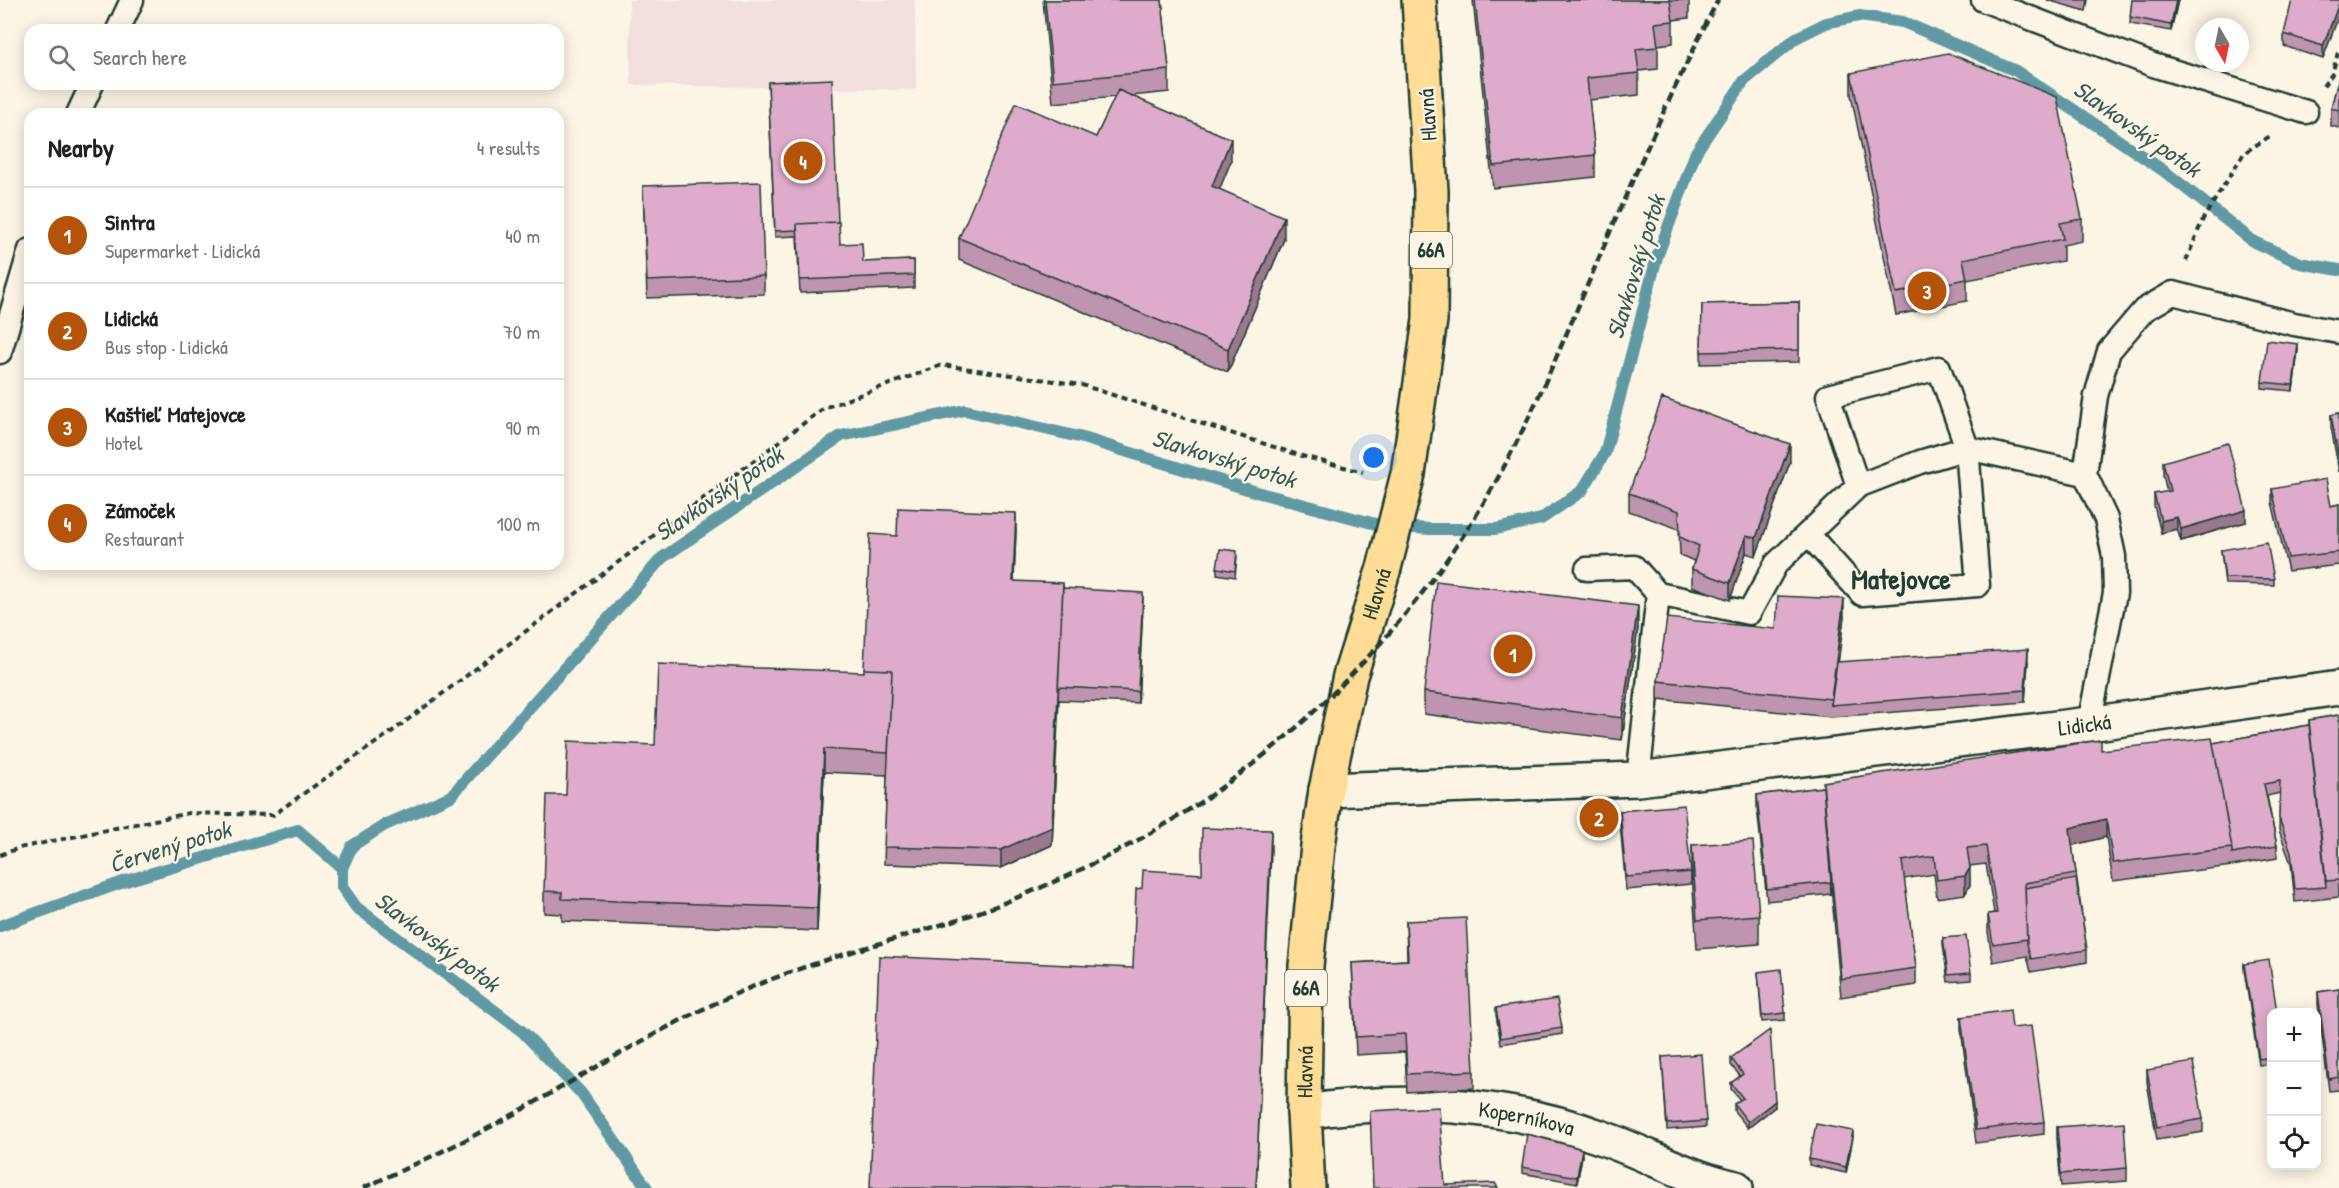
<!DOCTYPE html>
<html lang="en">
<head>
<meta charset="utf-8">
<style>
	body { margin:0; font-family:"Patrick Hand",sans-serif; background:#f6f6f6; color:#222 }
	.controls { position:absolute; right:18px; bottom:18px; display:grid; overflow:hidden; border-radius:12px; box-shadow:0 3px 15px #0003 }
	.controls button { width:54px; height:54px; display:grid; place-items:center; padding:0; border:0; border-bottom:2px solid #e0e0e0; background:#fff; color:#222; font:30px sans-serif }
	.compass { position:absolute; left:2195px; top:18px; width:54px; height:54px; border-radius:50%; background:#fff; box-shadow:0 3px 15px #0003; rotate:171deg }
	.you { position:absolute; left:1374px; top:458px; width:21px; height:21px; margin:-15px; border:4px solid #fff; border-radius:50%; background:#1a73e8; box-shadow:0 0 0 9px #1a73e833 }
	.badge { display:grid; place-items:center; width:39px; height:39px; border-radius:50%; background:#b45309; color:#fff; font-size:20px; font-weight:700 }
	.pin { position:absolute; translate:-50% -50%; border:3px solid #fff; box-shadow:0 2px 6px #0006 }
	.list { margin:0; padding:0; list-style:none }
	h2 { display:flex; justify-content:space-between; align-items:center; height:78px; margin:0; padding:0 24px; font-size:26px }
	h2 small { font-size:20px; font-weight:400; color:#767676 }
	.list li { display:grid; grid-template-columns:39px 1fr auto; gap:18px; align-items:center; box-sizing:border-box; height:96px; padding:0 24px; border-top:2px solid #e0e0e0 }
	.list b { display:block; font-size:22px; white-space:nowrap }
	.list p { margin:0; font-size:20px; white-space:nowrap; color:#767676 }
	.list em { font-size:20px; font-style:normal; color:#767676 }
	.icon { flex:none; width:33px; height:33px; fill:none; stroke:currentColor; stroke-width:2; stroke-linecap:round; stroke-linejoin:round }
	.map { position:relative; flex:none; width:2339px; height:1188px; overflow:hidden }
	.search { position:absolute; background:#fff; box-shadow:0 3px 15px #0003; left:24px; top:24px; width:540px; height:66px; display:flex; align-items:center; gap:15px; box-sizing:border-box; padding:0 21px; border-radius:18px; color:#767676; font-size:22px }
	.panel { position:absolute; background:#fff; box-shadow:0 3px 15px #0003; left:24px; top:108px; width:540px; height:462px; border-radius:18px }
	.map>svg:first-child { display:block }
</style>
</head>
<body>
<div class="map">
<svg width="2339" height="1188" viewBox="0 0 2339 1188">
	<rect width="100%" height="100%" fill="#fcf5e5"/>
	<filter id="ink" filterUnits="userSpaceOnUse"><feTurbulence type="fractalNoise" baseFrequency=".0167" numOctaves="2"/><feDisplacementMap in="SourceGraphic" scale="12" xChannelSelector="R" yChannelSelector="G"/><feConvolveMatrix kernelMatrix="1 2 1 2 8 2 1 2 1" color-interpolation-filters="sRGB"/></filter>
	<g filter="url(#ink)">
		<path fill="#f3dfdd" d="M629,0H915L916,90L631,85Z"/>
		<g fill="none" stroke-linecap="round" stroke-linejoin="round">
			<path stroke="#6199a4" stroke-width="12" d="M0,926L129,880L298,830L342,868
				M647,1188L581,1093L523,1032L356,907L342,887V868L352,846L385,825L451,796L662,558L841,436L965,410L1083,438L1260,493L1383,526L1430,529H1496L1541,519L1582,491L1605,453L1657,257L1696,152L1744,81L1796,38L1826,23L1859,16L1903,22L2016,71L2164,171L2254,242L2300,263L2339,270"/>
			<defs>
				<path id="service" d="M1983,0L2153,65L2306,112
					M118,30L132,0
					M78,114L92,84
					M0,352L30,250
					M2085,474L2096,396L2109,351L2144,310L2173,293L2294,324L2339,332
					M1808,534L1862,594L1978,585L1967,448L1939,368L1828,396L1858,486
					M1587,569L1634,567L1658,594
					M1638,779L1658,594L1749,613L1776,564L1858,486L1920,462L1967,448L2085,474L2106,519L2114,556L2115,593L2089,724"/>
				<g id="minor">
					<path id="s1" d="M1326,790L1638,779L2089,724L2339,688"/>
					<path id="s2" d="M1304,1112C1403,1097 1506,1103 1600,1137C1646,1153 1688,1178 1736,1188"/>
				</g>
				<g id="primary">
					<path id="s3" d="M1308,1188L1304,1112L1306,966L1318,846L1326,790L1350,676L1384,568L1408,474L1430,320L1431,191L1419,0"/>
				</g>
			</defs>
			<use href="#service" stroke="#1f3d34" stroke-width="27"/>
			<use href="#minor" stroke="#1f3d34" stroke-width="38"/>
			<use href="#primary" stroke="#1f3d34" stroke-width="38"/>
			<path stroke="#1f3d34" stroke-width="4" stroke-dasharray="6 4.5" stroke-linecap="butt" d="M2323,86L2332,74L2339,49
				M2186,261L2203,219L2244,153L2270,136
				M0,855L19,848L189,813L273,815L394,730L824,408L942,365L1082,385L1302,456L1363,472"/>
			<use href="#service" stroke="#fcf5e5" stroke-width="22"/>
			<use href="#minor" stroke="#fcf5e5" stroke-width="33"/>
			<use href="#primary" stroke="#ffdd96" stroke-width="33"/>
			<path stroke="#1f3d34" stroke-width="4.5" stroke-dasharray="9 4.5" stroke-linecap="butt" d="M363,1188C400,1171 438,1154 475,1135C568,1087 655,1027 752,987C831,954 915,936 996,906C1052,884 1107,859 1159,828C1281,757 1394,644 1470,525C1518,450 1552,367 1587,286C1628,189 1670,94 1718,0"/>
		</g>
		<path fill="#bf94ae" stroke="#1f3d34" stroke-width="1.5" d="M1043,0H1162L1169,70V92L1131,96L1231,161L1219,189L1284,239L1228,372L959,260V238L1096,137L1115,97L1053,103Z
			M1473,0H1689V18L1673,20V43L1658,45V69L1639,71V95L1589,100L1595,155V177L1493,188Z
			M2047,0H2088L2086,11Z
			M2132,0H2178L2171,31L2130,24Z
			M2339,0L2323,59L2284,46V34Z
			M1851,73L2082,219V241L2063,245V261L1967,280V301L1896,315L1851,95Z
			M2339,77V128L2331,126V108Z
			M768,82L840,244L863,262L914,260V288L800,293L797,236L775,237Z
			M643,186L764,276V294L647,298Z
			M1799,302V362L1701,364L1702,304Z
			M2298,350L2293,391L2262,388V382Z
			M2339,413V472L2331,427V415Z
			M1790,462L1756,556L1746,553L1730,600L1692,586V569L1694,561L1680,555L1679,529L1629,511V493Z
			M2163,462L2246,522L2181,541L2177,529L2161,533L2154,506V494L2167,492L2163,475Z
			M2272,489L2331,506L2339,504V565L2288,571L2272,502Z
			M1016,530L1014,581L1063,588L1143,605L1138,703L1059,700L1052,845L1001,868L884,864L887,775L824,772L817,931L562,921V914L544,913V891L566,795L655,745L864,672L897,536Z
			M2221,550L2274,579V585L2225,584Z
			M1237,557L1235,577L1217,574V568Z
			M1844,616L1838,662H2028L2025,702L1831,717L1658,699V681L1776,629Z
			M1638,628L1622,740L1424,714V692Z
			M2339,715V897L2295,902L2291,864L2279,830L2280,793L2267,796L2277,846V858L2232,866L2113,881L2106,837L2072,845L2087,950V962L2031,972L2027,956L1993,962L1988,932V914L1994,913L1986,864L1969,866L1970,885L1965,894L1937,898L1934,874L1904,879L1916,968V985L1841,997L1830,875L1831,894L1767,901L1757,807V795L1823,787L2101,750L2213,743L2309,725V720Z
			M1620,811L1691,872V884L1626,890L1620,823Z
			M1692,845L1759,915V944L1697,949L1692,874Z
			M1406,921L1474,1071V1088L1407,1092L1405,1052L1356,1055L1352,963L1407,960Z
			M1943,938L1971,973V980L1948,982L1943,944Z
			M2244,964L2271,1012V1064L2259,1065L2244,970Z
			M1758,972L1785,1013V1020L1762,1022Z
			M2339,989V1090L2329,1091L2318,1004V992Z
			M1496,1008L1562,1028V1034L1501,1044L1496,1015Z
			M1961,1017L2012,1028L2044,1122V1134L1976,1143L1961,1029Z
			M1662,1057L1706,1121V1127L1667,1130Z
			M1731,1058L1775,1107L1748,1128L1734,1111V1104L1740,1100L1731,1089V1083L1740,1076L1731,1065Z
			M2147,1070L2203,1119V1132L2157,1140L2147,1082Z
			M2057,1127L2127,1168V1181L2061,1186L2057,1140Z
			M1853,1137L1846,1173L1809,1165V1159Z
			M1582,1156L1577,1183L1522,1173V1167Z"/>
		<path fill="#9b788d" stroke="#1f3d34" stroke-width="1.5" d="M2176,0H2178L2171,31V25Z
			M2339,3V15L2323,59V46Z
			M1231,139V161L1212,208V186Z
			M1284,217V239L1228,372V349Z
			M2298,344V350L2293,391V385Z
			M1790,444V462L1756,556V538Z
			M2246,510V522L2181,541V529Z
			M1016,513V530L1013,599V581Z
			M2177,517V529L2161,533V521Z
			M1746,536V553L1730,600V583Z
			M1063,583L1052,845L1001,868V850Z
			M1143,593V605L1138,703V691Z
			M1844,599V616L1833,705H1831Z
			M1638,606V628L1622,740V718Z
			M2028,649V662L2025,702V690Z
			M824,749V772L817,931V908Z
			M2106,819V837L2070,846V828Z
			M1271,830V852L1256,1188Z
			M1970,868V885L1965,894V876Z
			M1775,1101V1107L1748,1128V1122Z
			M1853,1131V1137L1846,1173V1167Z
			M1582,1149V1156L1577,1183V1177Z"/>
		<path fill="#deacca" stroke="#1f3d34" stroke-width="1.5" d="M1045,0H1162L1169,70L1053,81Z
			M1475,0H1670L1673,21L1655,23L1658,47L1636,49L1639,73L1587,78L1595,155L1493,166Z
			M2132,0H2176L2171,25L2130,17Z
			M2292,0H2339V3L2323,46L2284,34Z
			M1948,53L2057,97L2082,219L2060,223L2063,239L1963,259L1967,279L1896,293L1851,73Z
			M2339,77V110L2331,108Z
			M832,79L838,222L797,224V230L775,231L768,82Z
			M1118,90L1231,139L1212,186L1284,217L1228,349L959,238L1016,103L1096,137Z
			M761,182L764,276L647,281L643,186Z
			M839,222L840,244L862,243L863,262L914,260V275L800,280L797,224Z
			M1799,302V350L1701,352L1702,304Z
			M2267,340L2298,344L2293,385L2262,382Z
			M1662,398L1790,444L1756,538L1746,536L1730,583L1692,569L1699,546L1680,537L1679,511L1629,493Z
			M2339,413V460L2331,415Z
			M2228,443L2246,510L2181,529L2177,517L2161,521L2154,494L2170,491L2163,462Z
			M2326,479L2331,506L2339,504V552L2288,558L2272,489Z
			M898,508L1016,513L1013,581L1063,583L1052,827L1001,850L884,847L892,670L864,669L870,534L897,536Z
			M2267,542L2274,579L2225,578L2221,550Z
			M1220,549L1237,551L1235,571L1217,568Z
			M1436,581L1638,606L1622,718L1424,692Z
			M1063,588L1143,593L1138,691L1058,687Z
			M1778,596L1844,599L1831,699L1658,681L1667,618L1776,629Z
			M2028,649L2025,690L1831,705L1837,662Z
			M658,664L864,672V669L892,670L888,753L824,749L817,908L562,899V892L544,891L547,795H566L568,741L655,745Z
			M2339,715V880L2326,881L2309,720Z
			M2309,725L2326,887L2295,889L2291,852L2279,818L2280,781L2264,784L2277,846L2232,854V848L2213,743Z
			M2212,738L2232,848L2113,863L2106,819L2070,828L2076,874L2025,883L2027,939L1993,944L1988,914L1997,913L1986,846L1967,848L1970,868L1965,876L1937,880L1934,856L1902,861L1916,968L1841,979L1823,782L2101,740V750Z
			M1823,787L1831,882L1767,889L1757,795Z
			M1684,805L1691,872L1626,877L1620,811Z
			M1202,828L1271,830L1256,1188H870L879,956L1133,968L1136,889L1142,888L1143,870L1202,874Z
			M1753,841L1759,915L1697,920L1692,845Z
			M2076,879L2087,950L2031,959L2027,944L2025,888Z
			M1466,918L1474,1071L1407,1074L1405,1034L1356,1037L1352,963L1408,960L1406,921Z
			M1966,936L1971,973L1948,975L1943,938Z
			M2269,960L2277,1012H2271V1057L2259,1059L2244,964Z
			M1781,969L1785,1013L1762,1016L1758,972Z
			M2339,989V1077L2329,1079L2318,992Z
			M1557,999L1562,1028L1501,1038L1496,1008Z
			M2010,1010L2012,1028L2031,1026L2044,1122L1976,1130L1961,1017Z
			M1770,1030L1775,1101L1748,1122L1734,1104L1743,1098L1731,1083L1743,1074L1731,1058Z
			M1701,1054L1706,1121L1667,1124L1662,1057Z
			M2193,1062L2203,1119L2157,1127L2147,1070Z
			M1439,1107L1445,1185L1495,1183L1498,1188H1373L1370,1111Z
			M2124,1122L2127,1168L2061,1174L2057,1127Z
			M1816,1124L1853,1131L1846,1167L1809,1159Z
			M1527,1134L1582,1149L1577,1177L1522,1167Z"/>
	</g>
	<g text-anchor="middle" stroke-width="4.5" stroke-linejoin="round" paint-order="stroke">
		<g fill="#fcf5e5" stroke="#617469" stroke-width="1.5">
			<rect x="1410" y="232" width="42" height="36" rx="4.5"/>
			<rect x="1285" y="970" width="42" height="36" rx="4.5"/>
		</g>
		<g font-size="21" font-weight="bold" fill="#1f3d34">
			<text x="1431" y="257">66A</text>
			<text x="1306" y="995">66A</text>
		</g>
		<g font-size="22" fill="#1f3d34" stroke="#fcf5e5">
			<text transform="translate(1427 115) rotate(-94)" y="8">Hlavná</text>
			<text dy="8" stroke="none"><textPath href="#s3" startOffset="602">Hlavná</textPath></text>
			<text dy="8" stroke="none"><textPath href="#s1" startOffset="762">Lidická</textPath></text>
			<text dy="8" stroke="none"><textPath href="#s3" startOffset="116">Hlavná</textPath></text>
			<text dy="8" stroke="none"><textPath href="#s2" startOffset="224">Koperníkova</textPath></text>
		</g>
		<g font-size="24" font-style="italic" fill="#355c59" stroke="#fcf5e5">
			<text transform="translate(2137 129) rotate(35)" y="8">Slavkovský potok</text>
			<text transform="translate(1636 267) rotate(-73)" y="8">Slavkovský potok</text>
			<text transform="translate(1224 459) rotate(17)" y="8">Slavkovský potok</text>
			<text transform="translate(719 494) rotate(-34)" y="8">Slavkovský potok</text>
			<text transform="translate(170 847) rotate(-17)" y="8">Červený potok</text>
			<text transform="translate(437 942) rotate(37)" y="8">Slavkovský potok</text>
		</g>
		<g font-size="28" font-weight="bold" fill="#1f3d34" stroke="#fcf5e5">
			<text x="1901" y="589">Matejovce</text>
		</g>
	</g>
</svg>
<div class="controls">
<button>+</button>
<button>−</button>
<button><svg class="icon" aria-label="locate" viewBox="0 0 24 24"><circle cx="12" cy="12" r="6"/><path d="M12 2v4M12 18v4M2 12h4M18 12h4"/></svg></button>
</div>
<svg class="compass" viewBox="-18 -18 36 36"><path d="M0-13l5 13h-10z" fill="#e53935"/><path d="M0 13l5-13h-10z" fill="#767676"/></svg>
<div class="you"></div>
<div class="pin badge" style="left:1513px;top:654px">1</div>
<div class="pin badge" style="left:1599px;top:818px">2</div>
<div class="pin badge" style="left:1927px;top:291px">3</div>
<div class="pin badge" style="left:803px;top:161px">4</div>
<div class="search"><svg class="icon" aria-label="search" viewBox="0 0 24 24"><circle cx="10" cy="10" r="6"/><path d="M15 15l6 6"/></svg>Search here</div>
<section class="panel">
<h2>Nearby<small>4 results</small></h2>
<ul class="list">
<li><span class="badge">1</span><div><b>Sintra</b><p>Supermarket · Lidická</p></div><em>40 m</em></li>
<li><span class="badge">2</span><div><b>Lidická</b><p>Bus stop · Lidická</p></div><em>70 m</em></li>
<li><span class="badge">3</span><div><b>Kaštieľ Matejovce</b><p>Hotel</p></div><em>90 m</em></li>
<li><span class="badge">4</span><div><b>Zámoček</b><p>Restaurant</p></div><em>100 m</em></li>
</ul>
</section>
</div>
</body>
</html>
